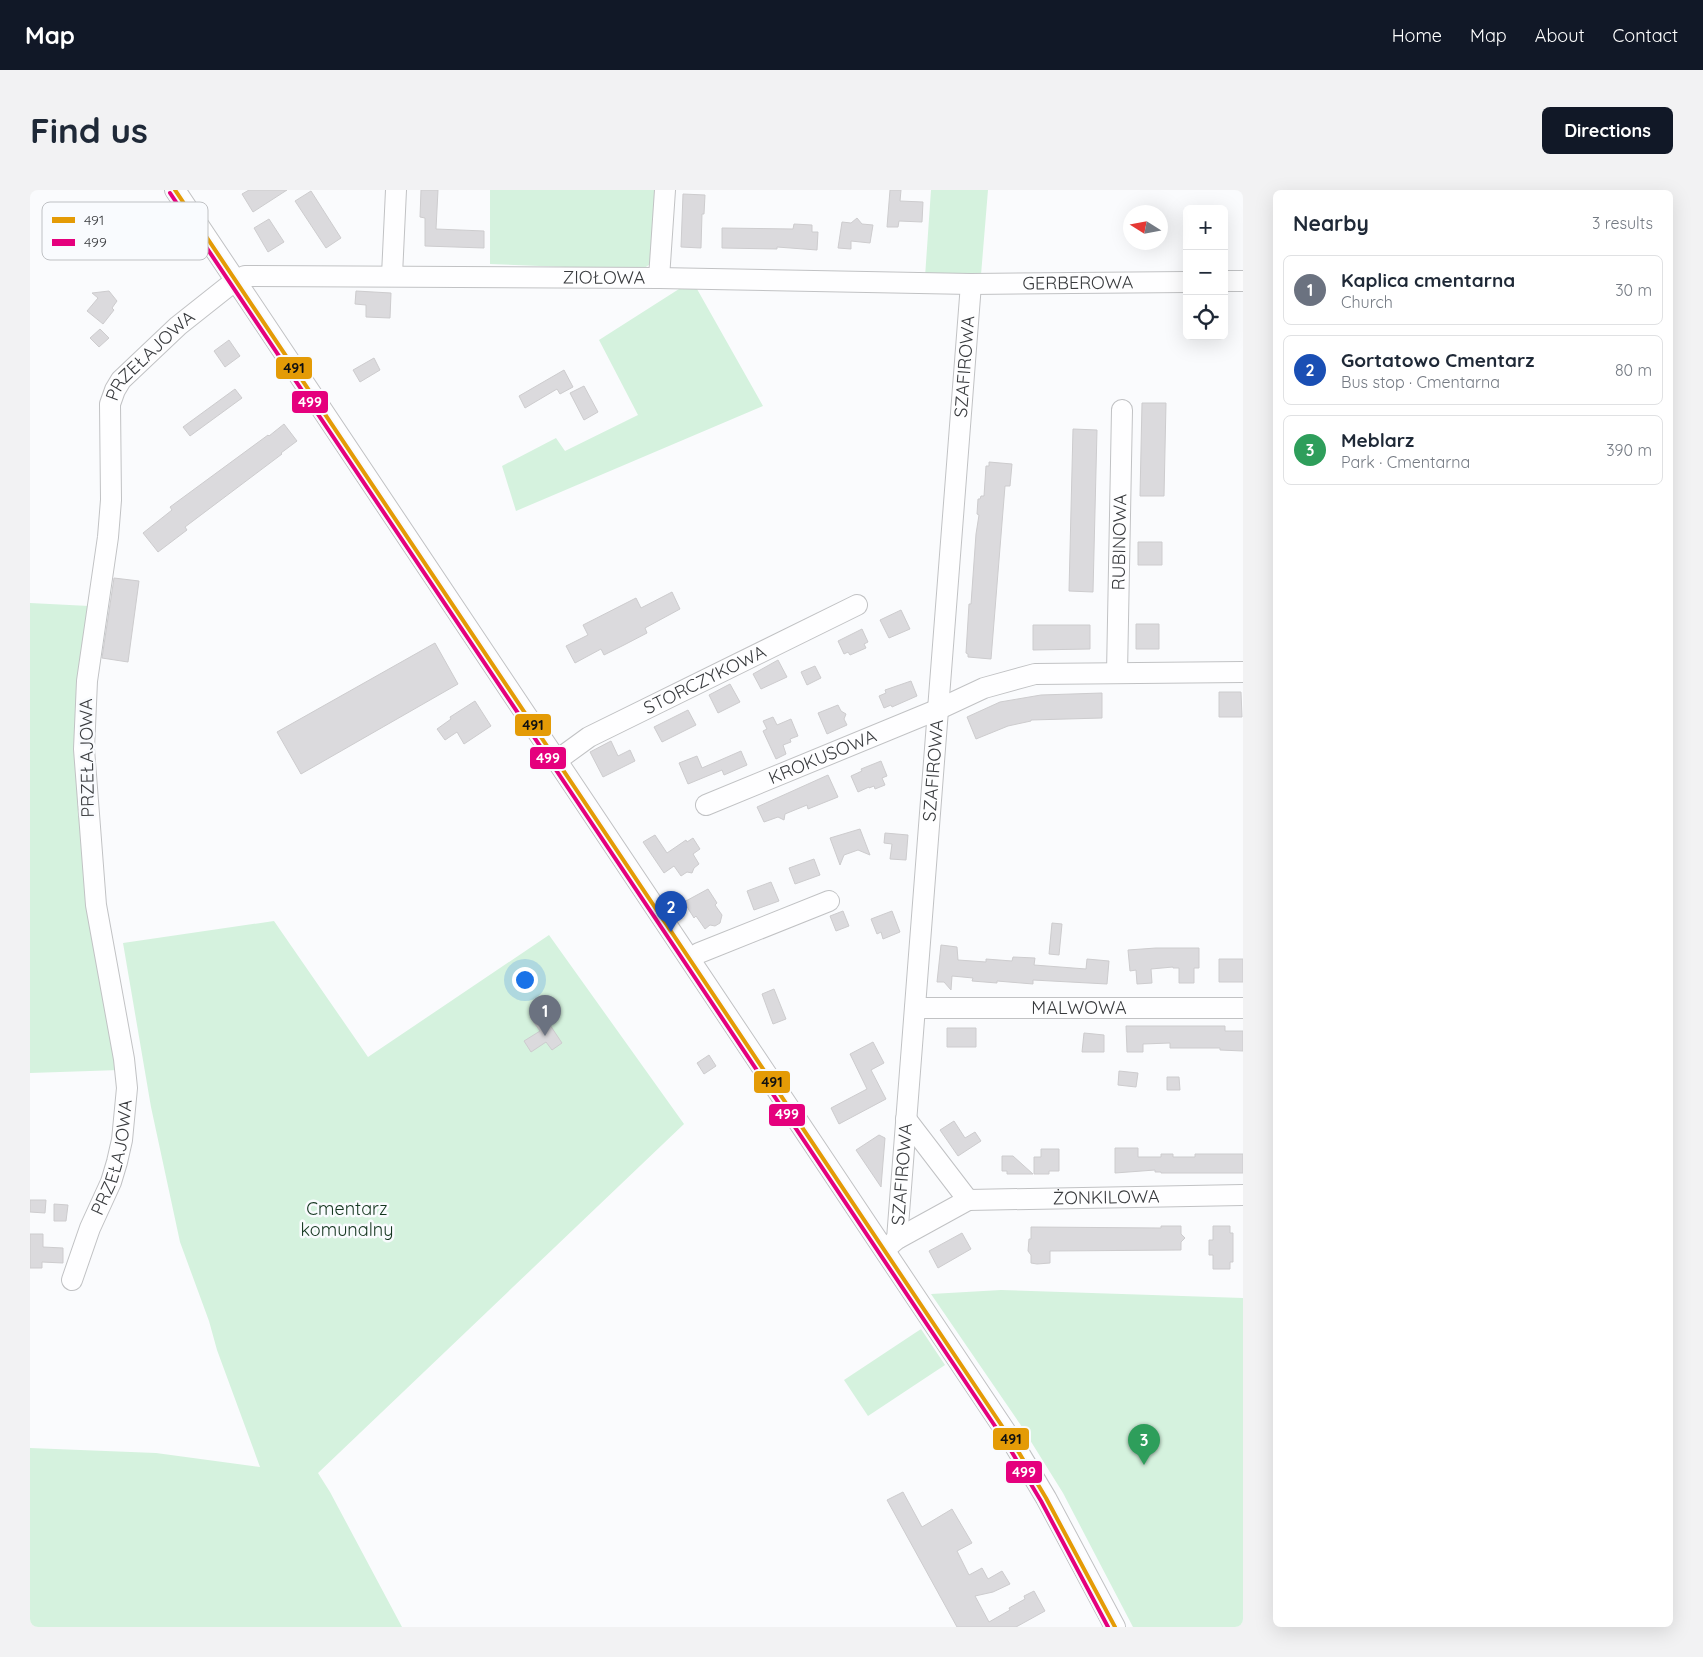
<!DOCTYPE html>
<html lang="en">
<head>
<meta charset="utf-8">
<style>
	body { margin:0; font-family:Quicksand,sans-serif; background:#f2f2f3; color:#1f2937 }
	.controls { position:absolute; right:15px; top:15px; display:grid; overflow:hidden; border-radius:8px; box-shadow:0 5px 20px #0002 }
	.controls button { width:45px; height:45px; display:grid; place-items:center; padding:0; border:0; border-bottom:1px solid #e0e1e3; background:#fff; color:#1f2937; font:25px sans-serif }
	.compass { position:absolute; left:1093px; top:15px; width:45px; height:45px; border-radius:50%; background:#fff; box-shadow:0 5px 20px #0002; rotate:281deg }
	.you { position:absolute; left:494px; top:789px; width:18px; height:18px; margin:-12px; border:4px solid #fff; border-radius:50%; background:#1a73e8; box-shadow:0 0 0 8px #1a73e833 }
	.badge { display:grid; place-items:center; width:32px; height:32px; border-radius:50%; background:#111827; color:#fff; font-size:16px; font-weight:700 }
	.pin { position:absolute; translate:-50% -41px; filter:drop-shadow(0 1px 2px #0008) }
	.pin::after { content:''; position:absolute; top:26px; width:18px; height:15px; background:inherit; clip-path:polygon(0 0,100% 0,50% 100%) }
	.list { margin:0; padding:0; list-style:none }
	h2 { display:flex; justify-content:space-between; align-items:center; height:65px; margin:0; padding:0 20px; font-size:21px }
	h2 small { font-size:16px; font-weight:400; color:#747a83 }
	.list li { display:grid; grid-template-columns:32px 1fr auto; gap:15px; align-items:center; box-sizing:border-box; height:70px; margin:0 10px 10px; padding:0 10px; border:1px solid #e0e1e3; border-radius:8px }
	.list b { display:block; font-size:19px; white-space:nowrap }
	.list p { margin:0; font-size:16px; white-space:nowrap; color:#747a83 }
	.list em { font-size:16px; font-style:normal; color:#747a83 }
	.icon { flex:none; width:28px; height:28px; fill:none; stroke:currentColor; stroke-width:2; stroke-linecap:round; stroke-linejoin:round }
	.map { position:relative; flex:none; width:1213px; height:1437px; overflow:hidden; border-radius:8px }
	header { display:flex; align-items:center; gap:30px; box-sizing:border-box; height:70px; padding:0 25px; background:#111827; color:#fff }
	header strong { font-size:24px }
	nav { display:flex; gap:28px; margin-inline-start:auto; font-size:18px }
	.intro { display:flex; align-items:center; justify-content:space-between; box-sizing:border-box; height:120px; padding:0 30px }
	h1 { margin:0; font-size:35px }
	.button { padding:12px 22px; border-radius:8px; background:#111827; color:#fff; font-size:18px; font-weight:700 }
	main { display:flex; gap:30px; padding:0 30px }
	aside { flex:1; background:#fff; border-radius:8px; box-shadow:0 5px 20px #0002 }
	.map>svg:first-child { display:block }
</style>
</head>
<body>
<header>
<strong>Map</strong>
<nav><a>Home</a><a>Map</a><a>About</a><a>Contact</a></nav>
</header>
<div class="intro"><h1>Find us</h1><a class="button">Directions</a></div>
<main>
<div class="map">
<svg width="1213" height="1437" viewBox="0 0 1213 1437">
	<rect width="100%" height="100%" fill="#fafbfd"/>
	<path fill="#d5f2de" d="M460,0H628L622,73L611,80L460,74Z
		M901,0H958L951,85L895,87Z
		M649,99H667L733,216L486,321L472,276L526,248L535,261L608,225L569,150Z
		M0,413L59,416L46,544L90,880L0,883Z
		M244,731L338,867L519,745L654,934L288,1283L300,1302L372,1437H0V1258L126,1263L230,1277L187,1160L179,1131L150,1052L121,917L93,753Z
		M971,1100L1213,1108V1437H1103L1033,1303L990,1234L901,1104Z
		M891,1139L915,1175L838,1226L814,1190Z"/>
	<path fill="#dbdadd" stroke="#cdccce" d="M219,0H257L223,22L212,4Z
		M391,0H408L406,39L454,41V58L395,56V28L390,27Z
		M860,0H871L870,11L893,12L892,32L869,31L868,37H857Z
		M281,1L311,48L296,58L265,11Z
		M653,4L675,5L674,24H672L671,58L651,57Z
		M827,28L832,34L843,35L840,53L821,51V59L808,58L812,32L821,33Z
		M239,29L254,52L238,62L224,38Z
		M764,34L782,35V42H788L787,60L747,57V59L692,58V38L763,39Z
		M79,101L87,111L82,118L84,120L73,134L57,121L68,108L62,103Z
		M326,101L361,103L360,128L336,127V115L325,114Z
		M70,139L79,148L69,157L60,148Z
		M199,150L210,166L195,177L184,161Z
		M344,168L350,180L330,192L323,180Z
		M534,180L543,197L530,204L527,199L495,218L489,206Z
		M554,196L568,222L554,230L540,203Z
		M205,199L212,208L160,246L153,237Z
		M1112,213H1136L1134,306H1110Z
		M254,234L267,251L251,263L252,264L155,337L157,340L128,362L113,343L142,320L140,317L238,245L239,246Z
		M1043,239L1067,240L1063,402L1039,401Z
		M959,272L982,274L980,296H975L961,469L938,467V464L936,463L939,414H941L946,344L949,325L947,324L948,309H950L951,306H954L956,276H959Z
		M1108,352H1132V375H1108Z
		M84,388L109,391L98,472L72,468Z
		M642,402L650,419L615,438L617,443L594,455L574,465L571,459L545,473L536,456L558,445L553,435L606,408L611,418Z
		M871,420L880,439L859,448L850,430Z
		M1106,434H1129V459H1106Z
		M1003,435H1060V459L1003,460Z
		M832,439L838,452L834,454L836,458L820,465L818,462L814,464L808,451Z
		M405,453L428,494L271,584L247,542Z
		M748,470L757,487L731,499L723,484Z
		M785,476L791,488L777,495L771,482Z
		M881,491L887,506L862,517L861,515L854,518L849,506L856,503L855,500Z
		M700,494L710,512L688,523L679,505Z
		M1189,502H1211L1212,527H1189Z
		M1072,503V528L1001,530V531L978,536L946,549L937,527L970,512L1011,505Z
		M445,511L461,536L434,554L427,542L415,550L407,539L421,529L420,527Z
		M808,515L811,521L816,524L814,529L817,535L797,544L788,523Z
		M658,520L666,535L632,552L624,537Z
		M743,527L747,535L761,529L768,546L760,549L761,552L753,555L756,564L746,569L733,541L737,539L733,531Z
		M581,551L588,566L600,560L605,571L573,587L560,562Z
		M711,561L717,575L694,585L692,580L658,594L649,573L667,566L672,578Z
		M851,571L857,586L852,588L855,595L845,599L844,596L839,598V597L828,602L821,586L832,581L831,579Z
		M798,585L808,607L778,619L777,615L755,624L754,630L748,627L734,632L727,617Z
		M830,639L840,665L828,660L814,665L810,675L800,648Z
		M855,643L878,645L876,670L860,669L862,654L854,653Z
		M625,645L637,663L656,650L657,652L663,648L670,659L663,664L669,674L664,678L662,683L657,682L651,686L644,676L634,683L613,652Z
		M784,669L790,685L765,694L759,678Z
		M741,692L749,711L724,720L717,701Z
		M678,699L687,713L685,715L692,725L690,733L685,736L680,735L675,739L666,726L664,728L654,712Z
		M813,721L819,736L806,741L800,726Z
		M862,721L870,742L853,749L851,742L847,744L841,729Z
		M1022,733L1032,734L1029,765L1019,764Z
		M911,755L927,757L928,770L956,772V769L982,771L983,767L1005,768L1004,775L1056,779L1057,769L1079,771L1077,794L1003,790V794L967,791V793L942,791L943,788L922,786L921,800L914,792H907Z
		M1126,758H1169V778H1164V793H1149V778H1143V777L1121,779L1122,793L1107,794L1106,780L1100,781L1098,760Z
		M1189,769H1213V792H1189Z
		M744,799L756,829L743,834L732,804Z
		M510,820L532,853L522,860L516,852L501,862L494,851L510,841L500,827Z
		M1096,836H1195V841H1213V861L1190,860V858H1140V853L1113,854V862H1097Z
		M917,838H946V857H917Z
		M1054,843L1074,845V862H1052Z
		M843,852L854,873L841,880L856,909L809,934L801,918L837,899L820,864Z
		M679,865L686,876L674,884L667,873Z
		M1089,881L1108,883L1106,897L1088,895Z
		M1137,887H1149L1150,900H1137Z
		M924,931L935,948L945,942L951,951L928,966L910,940Z
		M849,945L855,948L851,997L826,960Z
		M1085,958H1108V967H1131V964H1143V967H1165V964H1213V983H1131V982H1125V980L1085,983Z
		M1011,959H1029V981H1019V984H1004V967H1011Z
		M972,966H983L1003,984H977V981H972Z
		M0,1010H16L15,1023L0,1022Z
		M24,1014L38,1015L36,1031H24Z
		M1131,1036H1151V1044L1155,1048L1151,1052V1060L1020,1061V1073L1007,1074L1001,1073V1065L998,1061L999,1049H1001V1037L1131,1038Z
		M1183,1036H1200V1043H1203V1072H1200V1079H1183V1065H1179V1050H1183Z
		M932,1043L941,1059L908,1078L899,1061Z
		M0,1044H13V1057L33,1058V1073L12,1072V1078H0Z
		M873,1302L892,1337L922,1319L942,1353L927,1361L939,1385L952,1378L958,1389L972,1381L980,1394L963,1402L945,1406L959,1432L980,1420L979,1418L995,1409L994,1406L1004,1401L1015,1421L986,1437H927L857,1310Z"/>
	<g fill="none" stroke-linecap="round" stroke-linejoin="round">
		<defs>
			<g id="minor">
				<path d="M145,0L982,1251L1016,1308L1085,1437"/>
				<path d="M362,85L366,0"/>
				<path d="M629,88L635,0"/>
				<path d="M1194,91H1213"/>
				<path id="s1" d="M1087,483L1092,220"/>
				<path id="s2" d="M526,571L559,547L827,415"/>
				<path id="s3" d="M676,615L909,519L954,498L1005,484L1213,482"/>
				<path d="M660,769L669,763L799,711"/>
				<path id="s4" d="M885,818H1213"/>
				<path id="s5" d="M876,929L938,1010L1213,1005"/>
				<path id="s6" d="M867,1049L941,94"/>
				<path d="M860,1055L867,1049L938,1010"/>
				<path id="s7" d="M42,1090L60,1038L81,992L87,972L92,950L97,898L94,869L66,715L54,559L57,491L78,347L81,310L80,214L85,200L91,190L148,136L206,90L215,86L629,88L941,94L1157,92"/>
			</g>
		</defs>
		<use href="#minor" stroke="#c1c2c4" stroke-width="22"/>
		<use href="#minor" stroke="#fefeff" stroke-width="20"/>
		<defs>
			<path id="bus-1" d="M145,0L982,1251L1016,1308L1085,1437"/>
			<path id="bus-2" d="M140,3L977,1254L1011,1311L1078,1437"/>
		</defs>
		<use href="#bus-1" stroke="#f9fbfe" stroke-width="8"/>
		<use href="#bus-2" stroke="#f9fbfe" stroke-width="8"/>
		<use href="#bus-1" stroke="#e49b06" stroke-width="4"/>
		<use href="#bus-2" stroke="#e5007d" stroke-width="4"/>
	</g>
	<g text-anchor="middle" stroke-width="5" stroke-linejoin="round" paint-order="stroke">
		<g font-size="18" fill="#393b3e" stroke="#f9fbfe">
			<text dy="6" stroke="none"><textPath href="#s7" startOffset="1438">ZIOŁOWA</textPath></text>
			<text dy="6" stroke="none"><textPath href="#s7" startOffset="1912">GERBEROWA</textPath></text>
			<text dy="6" stroke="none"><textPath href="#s7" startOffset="954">PRZEŁAJOWA</textPath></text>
			<text dy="6" stroke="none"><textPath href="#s6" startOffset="875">SZAFIROWA</textPath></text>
			<text dy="6" stroke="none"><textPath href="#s1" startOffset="131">RUBINOWA</textPath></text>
			<text dy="6" stroke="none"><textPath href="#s2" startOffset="170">STORCZYKOWA</textPath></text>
			<text dy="6" stroke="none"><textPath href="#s3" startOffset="126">KROKUSOWA</textPath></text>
			<text transform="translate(57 568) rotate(-91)" y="6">PRZEŁAJOWA</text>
			<text dy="6" stroke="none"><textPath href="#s6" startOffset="470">SZAFIROWA</textPath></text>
			<text dy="6" stroke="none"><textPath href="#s4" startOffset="164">MALWOWA</textPath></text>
			<text dy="6" stroke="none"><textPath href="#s7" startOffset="130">PRZEŁAJOWA</textPath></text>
			<text dy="6" stroke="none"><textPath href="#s6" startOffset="65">SZAFIROWA</textPath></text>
			<text dy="6" stroke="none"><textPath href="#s5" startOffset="240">ŻONKILOWA</textPath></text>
		</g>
		<g font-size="18" fill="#14361f" stroke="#f9fbfe">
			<text x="317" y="1025">Cmentarz<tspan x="317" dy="21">komunalny</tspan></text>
		</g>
	</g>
	<rect x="12" y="12" width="166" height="58" rx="8" fill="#f9fbfe" stroke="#bfc1c4" stroke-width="1"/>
	<rect x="22" y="27" width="23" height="6" fill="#e49b06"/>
	<rect x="22" y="49" width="23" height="7" fill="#e5007d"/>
	<g font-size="14" fill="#393b3e">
		<text x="54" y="35">491</text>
		<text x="54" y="57">499</text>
	</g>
	<g stroke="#f9fbfe" stroke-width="2">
		<rect x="245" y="166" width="38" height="24" rx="5" fill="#e49b06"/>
		<rect x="261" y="200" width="38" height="24" rx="5" fill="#e5007d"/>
		<rect x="484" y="523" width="38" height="24" rx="5" fill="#e49b06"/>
		<rect x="499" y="556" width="38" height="24" rx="5" fill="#e5007d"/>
		<rect x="723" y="880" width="38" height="24" rx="5" fill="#e49b06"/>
		<rect x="738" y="913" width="38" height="24" rx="5" fill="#e5007d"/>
		<rect x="962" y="1237" width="38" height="24" rx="5" fill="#e49b06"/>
		<rect x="975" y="1270" width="38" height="24" rx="5" fill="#e5007d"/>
	</g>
	<g font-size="14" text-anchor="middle" font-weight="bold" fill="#fff">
		<text x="280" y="217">499</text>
		<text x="518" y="573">499</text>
		<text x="757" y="929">499</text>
		<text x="994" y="1287">499</text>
	</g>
	<g font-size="14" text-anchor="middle" font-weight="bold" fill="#111">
		<text x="264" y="183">491</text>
		<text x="503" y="540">491</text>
		<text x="742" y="897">491</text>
		<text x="981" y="1254">491</text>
	</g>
</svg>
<div class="controls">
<button>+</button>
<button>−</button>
<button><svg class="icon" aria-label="locate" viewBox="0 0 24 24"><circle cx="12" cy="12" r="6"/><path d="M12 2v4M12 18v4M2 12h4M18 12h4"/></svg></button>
</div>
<svg class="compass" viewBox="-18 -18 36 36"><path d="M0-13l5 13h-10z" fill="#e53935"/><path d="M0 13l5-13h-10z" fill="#747a83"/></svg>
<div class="you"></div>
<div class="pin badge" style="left:515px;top:846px;background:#6b7280">1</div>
<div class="pin badge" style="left:641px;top:742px;background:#1a4fb4">2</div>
<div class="pin badge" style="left:1114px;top:1275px;background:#2e9e5b">3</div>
</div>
<aside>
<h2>Nearby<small>3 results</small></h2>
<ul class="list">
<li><span class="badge" style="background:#6b7280">1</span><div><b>Kaplica cmentarna</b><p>Church</p></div><em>30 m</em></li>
<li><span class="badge" style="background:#1a4fb4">2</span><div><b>Gortatowo Cmentarz</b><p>Bus stop · Cmentarna</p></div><em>80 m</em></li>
<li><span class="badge" style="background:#2e9e5b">3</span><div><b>Meblarz</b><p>Park · Cmentarna</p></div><em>390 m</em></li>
</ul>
</aside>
</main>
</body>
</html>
